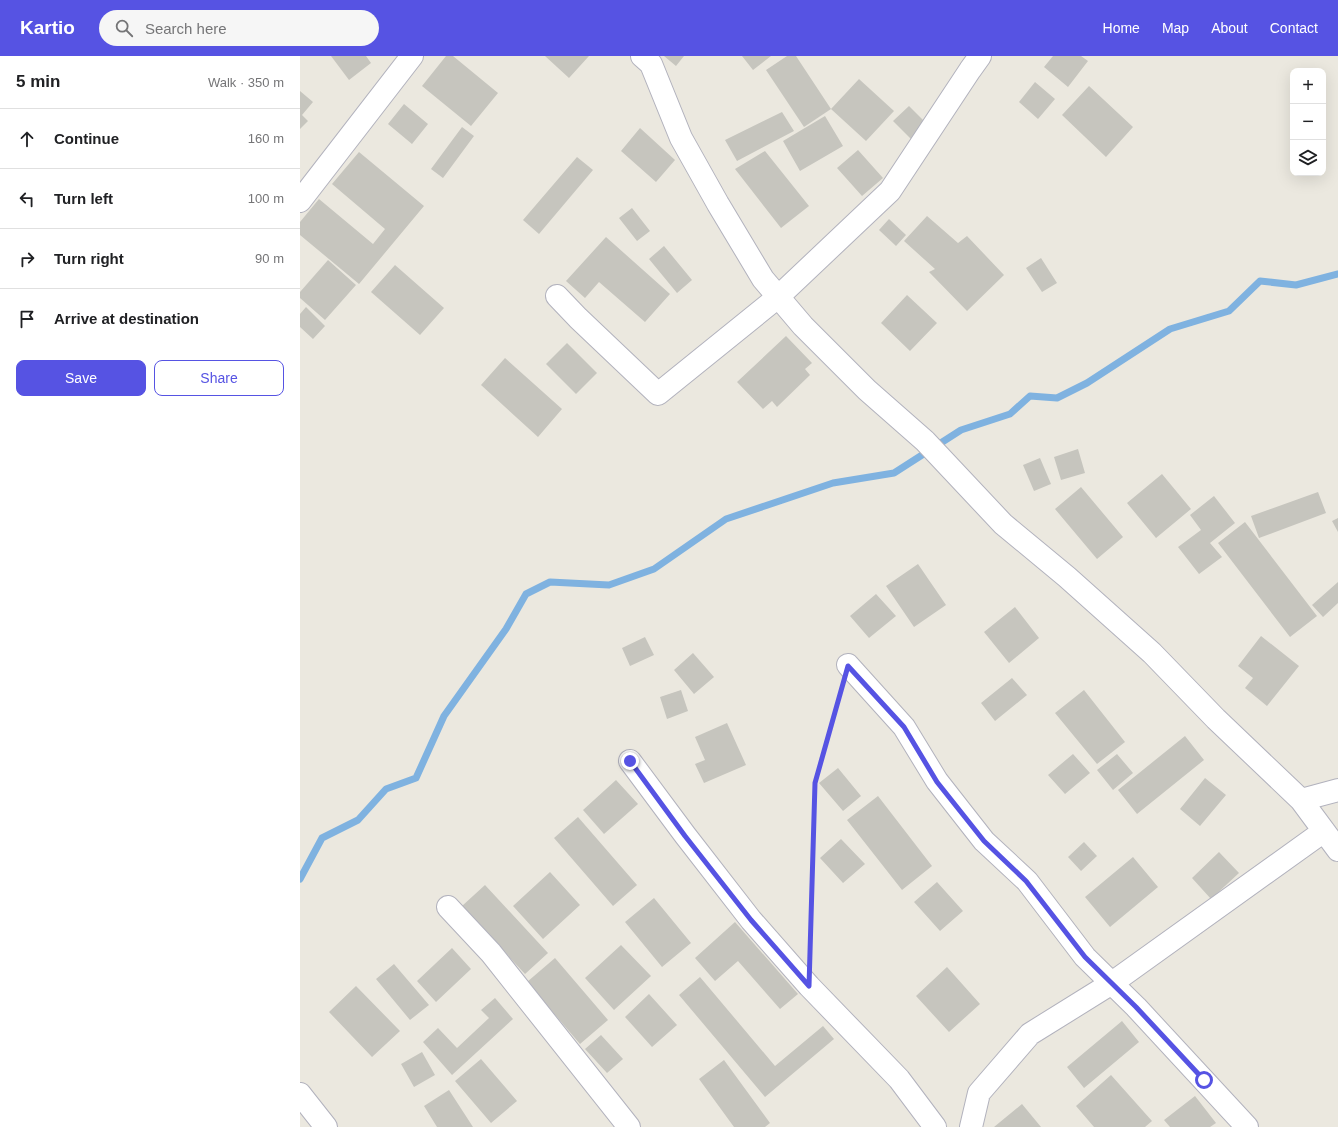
<!DOCTYPE html>
<html lang="en">
<head>
<meta charset="utf-8">
<style>
	body { margin:0; font-family:Arial,sans-serif; background:#f6f6f6; color:#202124 }
	.controls { position:absolute; right:12px; top:12px; display:grid; overflow:hidden; border-radius:8px; box-shadow:0 4px 16px #0002 }
	.controls button { width:36px; height:36px; display:grid; place-items:center; padding:0; border:0; border-bottom:1px solid #e0e0e0; background:#fff; color:#202124; font:20px sans-serif }
	.stop { position:absolute; width:12px; height:12px; margin:-9px; border:3px solid #5653e3; border-radius:50%; background:#fff }
	.stop.end { background:#5653e3; border-color:#fff; box-shadow:0 1px 4px #0008 }
	.list { margin:0; padding:0; list-style:none }
	h2 { display:flex; justify-content:space-between; align-items:center; height:52px; margin:0; padding:0 16px; font-size:17px }
	h2 small { font-size:13px; font-weight:400; color:#757577 }
	.list li { display:grid; grid-template-columns:26px 1fr auto; gap:12px; align-items:center; box-sizing:border-box; height:60px; padding:0 16px; border-top:1px solid #e0e0e0 }
	.list b { display:block; font-size:15px; white-space:nowrap }
	.list em { font-size:13px; font-style:normal; color:#757577 }
	.actions { display:flex; gap:8px; padding:12px 16px }
	.actions a { flex:1; padding:9px 0; border:1px solid #5653e3; border-radius:8px; text-align:center; font-size:14px; color:#5653e3 }
	.actions .main { background:#5653e3; color:#fff }
	.icon { flex:none; width:22px; height:22px; fill:none; stroke:currentColor; stroke-width:2; stroke-linecap:round; stroke-linejoin:round }
	.map { position:relative; flex:none; width:1038px; height:1071px; overflow:hidden }
	header { display:flex; align-items:center; gap:24px; box-sizing:border-box; height:56px; padding:0 20px; background:#5653e3; color:#fff }
	header strong { font-size:19px }
	nav { display:flex; gap:22px; margin-inline-start:auto; font-size:14px }
	.search { width:280px; height:36px; background:#f6f6f6; display:flex; align-items:center; gap:10px; box-sizing:border-box; padding:0 14px; border-radius:22px; color:#757577; font-size:15px }
	main { display:flex }
	aside { flex:1; background:#fff }
	.map>svg:first-child { display:block }
</style>
</head>
<body>
<header>
<strong>Kartio</strong>
<div class="search"><svg class="icon" aria-label="search" viewBox="0 0 24 24"><circle cx="10" cy="10" r="6"/><path d="M15 15l6 6"/></svg>Search here</div>
<nav><a>Home</a><a>Map</a><a>About</a><a>Contact</a></nav>
</header>
<main>
<aside>
<h2>5 min<small>Walk · 350 m</small></h2>
<ul class="list">
<li><svg class="icon" aria-label="ahead" viewBox="0 0 24 24"><path d="M12 20V5M6 11l6-6 6 6"/></svg><div><b>Continue</b></div><em>160 m</em></li>
<li><svg class="icon" aria-label="left" viewBox="0 0 24 24"><path d="M17 20v-9H6M10 6l-5 5 5 5"/></svg><div><b>Turn left</b></div><em>100 m</em></li>
<li><svg class="icon" aria-label="right" viewBox="0 0 24 24"><path d="M7 20v-9h11M14 6l5 5-5 5"/></svg><div><b>Turn right</b></div><em>90 m</em></li>
<li><svg class="icon" aria-label="arrive" viewBox="0 0 24 24"><path d="M6 21V4h12l-3 4 3 4H6"/></svg><div><b>Arrive at destination</b></div></li>
</ul>
<div class="actions"><a class="main">Save</a><a>Share</a></div>
</aside>
<div class="map">
<svg width="1038" height="1071" viewBox="0 0 1038 1071">
	<rect width="100%" height="100%" fill="#ebe8df"/>
	<g fill="none" stroke-linecap="round" stroke-linejoin="round">
		<path stroke="#7fb2e0" stroke-width="7" d="M0,823L22,782L58,764L86,733L116,722L144,660L206,573L226,538L250,526L309,529L354,513L426,463L533,427L594,417L661,374L710,358L730,340L757,342L787,327L870,273L929,255L960,225L996,229L1038,218"/>
	</g>
	<path fill="#c6c5be" d="M31,0H66L71,7L49,24Z
		M146,0H153L198,37L171,70L122,30Z
		M245,0H289L269,22Z
		M364,0H384L376,10Z
		M442,0H471L453,14Z
		M487,0H496L531,53L504,71L466,14Z
		M753,0H781L788,5L768,31L744,11Z
		M559,23L594,55L566,85L531,53Z
		M735,26L755,43L738,63L719,46Z
		M789,30L833,71L806,101L762,59Z
		M0,35L13,46L2,59L8,65L0,73Z
		M104,48L128,68L112,88L88,68Z
		M609,50L626,67L611,83L593,65Z
		M482,56L494,75L437,105L425,84Z
		M525,60L543,90L500,115L483,85Z
		M162,71L174,80L143,122L131,113Z
		M340,72L375,104L356,126L321,95Z
		M558,94L583,122L562,140L537,112Z
		M465,95L509,150L481,172L435,113Z
		M59,96L124,150L59,228L0,179V166L19,143L73,188L85,173L32,128Z
		M277,101L293,114L239,178L223,164Z
		M332,152L350,175L337,185L319,162Z
		M627,160L658,187L667,180L704,219L667,255L629,216L635,213L604,185Z
		M589,163L606,179L596,190L579,174Z
		M306,181L370,238L345,266L299,226L285,242L266,225Z
		M364,190L392,224L377,237L349,203Z
		M741,202L757,227L742,236L726,212Z
		M28,204L56,229L25,264L0,242V236Z
		M95,209L144,252L120,279L71,236Z
		M607,239L637,267L610,295L581,267Z
		M6,251L25,270L13,283L0,271V258Z
		M486,280L512,307L505,313L510,319L477,351L472,345L463,353L437,326Z
		M267,287L297,317L276,338L246,308Z
		M205,302L262,353L238,381L181,329Z
		M778,393L785,417L761,424L754,401Z
		M740,402L751,428L734,435L723,409Z
		M862,418L891,453L856,482L827,447Z
		M781,431L823,481L797,503L755,453Z
		M1018,436L1026,457L959,482L951,460Z
		M914,440L935,467L910,487L922,501L899,518L878,491L901,474L890,459Z
		M1038,462V476L1032,465Z
		M945,466L1017,560L990,581L918,487Z
		M618,508L646,549L614,571L586,530Z
		M1038,526V547L1023,561L1012,549Z
		M576,538L596,560L569,582L550,560Z
		M715,551L739,582L709,607L684,576Z
		M961,580L999,610L967,650L945,632L953,622L938,610Z
		M345,581L354,599L330,610L322,592Z
		M393,597L414,621L394,638L374,614Z
		M712,622L727,639L695,665L681,647Z
		M381,634L388,655L367,663L360,641Z
		M784,634L825,686L797,708L755,657Z
		M427,667L446,709L404,727L395,708L405,704L395,681Z
		M885,680L904,704L837,758L818,734Z
		M773,698L790,717L765,738L748,719Z
		M817,698L833,717L813,734L797,714Z
		M538,712L561,740L543,755L519,727Z
		M905,722L926,739L900,770L880,753Z
		M316,724L338,748L304,778L283,754Z
		M578,740L632,810L602,834L547,764Z
		M278,761L337,829L313,850L254,782Z
		M541,783L565,808L543,827L520,802Z
		M784,786L797,800L781,815L768,801Z
		M919,796L939,817L911,843L892,822Z
		M833,801L858,831L810,871L785,841Z
		M250,816L280,849L243,883L213,850Z
		M637,826L663,855L640,875L614,846Z
		M185,829L248,897L225,918L162,850Z
		M354,842L391,887L362,911L325,866Z
		M435,866L498,938L480,953L438,905L415,925L395,902Z
		M321,889L351,920L314,954L285,922Z
		M152,892L171,913L136,946L117,925Z
		M255,902L308,964L280,988L227,926Z
		M94,908L129,949L110,964L76,923Z
		M647,911L680,948L649,976L616,940Z
		M400,921L475,1010L523,970L534,983L465,1041L379,939Z
		M56,930L100,975L72,1001L29,956Z
		M349,938L377,969L352,991L325,961Z
		M195,942L213,963L152,1019L123,986L138,972L157,992L189,962L181,954Z
		M822,965L839,986L784,1032L767,1011Z
		M301,979L323,1003L307,1017L285,993Z
		M122,996L135,1019L114,1031L101,1008Z
		M181,1003L217,1045L191,1067L155,1025Z
		M424,1004L470,1067L465,1071H434L399,1023Z
		M811,1019L852,1065L845,1071H794L776,1050Z
		M149,1034L173,1071H137L124,1050Z
		M895,1040L916,1067L910,1071H870L864,1064Z
		M722,1048L741,1071H694Z"/>
	<g fill="none" stroke-linecap="round" stroke-linejoin="round">
		<defs>
			<path id="street" d="M342,0L351,8L381,82L418,148L463,223L503,270L567,334L625,385L703,468L767,521L852,597L916,663L1001,744L1038,794
				M0,145L112,0
				M257,240L278,262L358,338L478,241L590,135L670,14L680,0
				M548,609L604,671L637,725L684,785L727,825L785,901L836,951L947,1071
				M330,705L385,779L451,864L509,930L599,1023L635,1071
				M1001,744L1038,734
				M148,851L191,897L329,1071
				M0,1038L26,1071
				M671,1071L679,1037L730,978L812,927L1024,775"/>
		</defs>
		<use href="#street" stroke="#b2b2bd" stroke-width="24"/>
		<path stroke="#c8c8c8" stroke-width="2.5" stroke-dasharray="3 2" stroke-linecap="butt" d="M510,896L515,727L541,635"/>
		<use href="#street" stroke="#fff" stroke-width="22"/>
	</g>
	<g fill="none" stroke-linecap="round" stroke-linejoin="round">
		<path stroke="#5653e3" stroke-width="5" d="M330,705L385,780L451,864L509,930L515,727L548,610L604,671L637,726L684,785L726,825L785,901L836,951L904,1024"/>
	</g>
</svg>
<div class="controls">
<button>+</button>
<button>−</button>
<button><svg class="icon" aria-label="layers" viewBox="0 0 24 24"><path d="M12 4l9 5-9 5-9-5zM3 14l9 5 9-5"/></svg></button>
</div>
<div class="stop" style="left:904px;top:1024px"></div>
<div class="stop end" style="left:330px;top:705px"></div>
</div>
</main>
</body>
</html>
